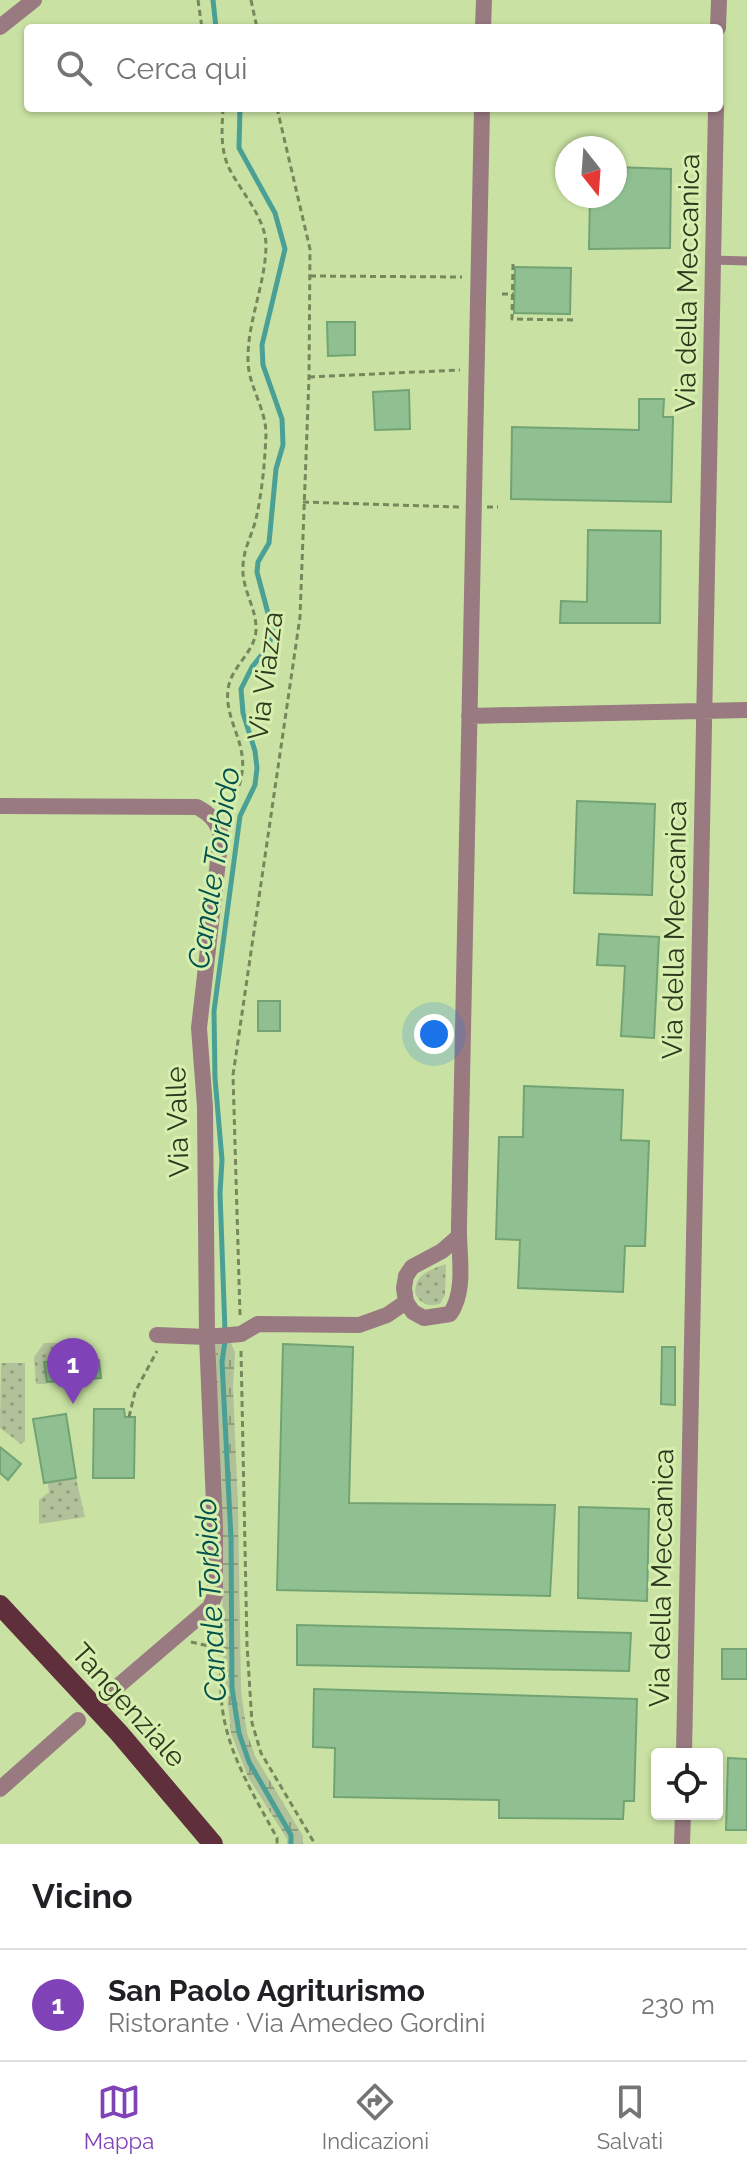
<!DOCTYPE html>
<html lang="it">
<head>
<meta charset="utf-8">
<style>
	body { margin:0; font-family:Raleway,sans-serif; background:#f6f6f6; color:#202124 }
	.controls { position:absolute; right:24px; bottom:24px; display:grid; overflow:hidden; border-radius:8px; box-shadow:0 2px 6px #0004 }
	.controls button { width:72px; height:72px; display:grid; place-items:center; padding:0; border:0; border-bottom:2px solid #e0e0e0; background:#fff; color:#202124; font:40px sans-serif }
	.compass { position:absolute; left:555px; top:136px; width:72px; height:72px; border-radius:50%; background:#fff; box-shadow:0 2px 6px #0004; rotate:163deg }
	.you { position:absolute; left:434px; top:1034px; width:28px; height:28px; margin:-20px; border:6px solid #fff; border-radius:50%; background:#1a73e8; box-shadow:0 0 0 12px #1a73e833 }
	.badge { display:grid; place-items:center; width:52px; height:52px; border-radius:50%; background:#8042b7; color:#fff; font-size:26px; font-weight:700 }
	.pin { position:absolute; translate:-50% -66px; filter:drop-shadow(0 2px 4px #0008) }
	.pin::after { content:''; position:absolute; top:42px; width:28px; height:24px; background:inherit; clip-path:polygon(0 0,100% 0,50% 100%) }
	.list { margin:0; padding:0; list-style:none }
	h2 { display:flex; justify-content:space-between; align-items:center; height:104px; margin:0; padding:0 32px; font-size:34px }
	h2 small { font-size:26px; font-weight:400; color:#757577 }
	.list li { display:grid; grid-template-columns:52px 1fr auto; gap:24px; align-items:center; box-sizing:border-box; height:112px; padding:0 32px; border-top:2px solid #e0e0e0 }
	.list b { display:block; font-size:30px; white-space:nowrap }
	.list p { margin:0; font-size:26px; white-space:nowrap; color:#757577 }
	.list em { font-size:26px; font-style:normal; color:#757577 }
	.icon { flex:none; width:44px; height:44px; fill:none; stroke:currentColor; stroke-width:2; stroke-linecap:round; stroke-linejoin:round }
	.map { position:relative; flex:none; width:747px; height:1844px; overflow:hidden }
	.search { position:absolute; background:#fff; box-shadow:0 2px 6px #0004; left:24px; right:24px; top:24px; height:88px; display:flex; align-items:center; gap:20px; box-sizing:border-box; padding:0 28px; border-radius:8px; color:#757577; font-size:30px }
	.sheet { height:216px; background:#fff }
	nav { display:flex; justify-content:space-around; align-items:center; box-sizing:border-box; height:112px; border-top:2px solid #e0e0e0; background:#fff; font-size:22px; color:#757577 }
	nav a { display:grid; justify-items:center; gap:4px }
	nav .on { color:#8042b7 }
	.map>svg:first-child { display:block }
</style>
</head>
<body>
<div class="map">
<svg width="747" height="1844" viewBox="0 0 747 1844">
	<defs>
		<pattern id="grass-dots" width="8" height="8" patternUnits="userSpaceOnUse" patternTransform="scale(2)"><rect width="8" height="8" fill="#b1c199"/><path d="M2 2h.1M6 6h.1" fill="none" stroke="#909e7c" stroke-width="1.8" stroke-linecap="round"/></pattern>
		<pattern id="wetland-marsh" width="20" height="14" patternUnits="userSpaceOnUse" patternTransform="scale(2)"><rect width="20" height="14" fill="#b1c199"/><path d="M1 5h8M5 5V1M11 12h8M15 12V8" fill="none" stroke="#909e7c"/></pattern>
	</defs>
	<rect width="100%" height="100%" fill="#c9e2a3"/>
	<path fill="url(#grass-dots)" d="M446,1264L445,1295L440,1304C427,1307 420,1304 415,1292C416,1273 430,1270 446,1264Z
		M87,1342L93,1346L94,1360L45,1362L47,1384H36L34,1357L44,1343Z
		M1,1363H25V1441L21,1444L0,1428Z
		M76,1478L85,1517L39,1524V1500L49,1492L48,1483Z"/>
	<path fill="url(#wetland-marsh)" d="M218,1341H230L235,1352L233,1388L238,1505L241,1691L247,1733L255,1756L303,1836V1844H287V1839L248,1777L231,1733L222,1645L223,1531L217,1447L216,1346Z"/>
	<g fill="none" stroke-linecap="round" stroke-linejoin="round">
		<path stroke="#4ba096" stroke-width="5" d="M213,0L216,28
			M225,1331L220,1193L222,1160L215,1078L214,1011L240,816L255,785L257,768L255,751L243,713L241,689L252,667L268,647L273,632L257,572L258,562L269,543L276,469L283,445L282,419L263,365L262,345L285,249L275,213L239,148L240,108
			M225,1341L222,1362L231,1538L232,1688L239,1733L249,1762L291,1835V1844"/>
	</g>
	<path fill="#90c092" stroke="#71a373" stroke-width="2" d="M615,167L671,169L670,248L589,249L590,196H615Z
		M515,267L571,268L570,314L514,313Z
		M327,322H355V355L328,356Z
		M409,390L410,429L375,430L373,392Z
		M639,399H664L663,417H673L671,502L511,499L512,427L639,430Z
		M588,530L661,531L660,623H560L561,601L587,602Z
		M577,801L655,804L652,895L574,893Z
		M599,934L659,937L654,1038L621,1036L625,966L597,965Z
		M258,1001H280V1031H258Z
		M524,1086L623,1090L621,1140L649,1141L645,1246H625L623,1292L518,1288L520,1240L496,1239L499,1137H523Z
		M283,1344L353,1347L349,1503L555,1505L550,1596L277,1590Z
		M662,1347H675V1405L661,1404Z
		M99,1360L101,1378L47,1382L44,1362Z
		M94,1409H124L125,1417H135L134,1478H93Z
		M66,1414L76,1478L44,1483L33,1419Z
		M0,1447L21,1464L8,1480L0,1473Z
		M579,1507L649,1509L647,1601L578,1598Z
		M297,1625L631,1633L629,1671L297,1665Z
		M722,1649H747V1679H722Z
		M314,1689L637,1699L634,1801H624L623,1819L499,1818V1800L334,1797L335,1748L313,1747Z
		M728,1758L747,1759V1830H726Z"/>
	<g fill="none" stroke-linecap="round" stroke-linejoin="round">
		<path stroke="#76875b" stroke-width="3" stroke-dasharray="6 4" stroke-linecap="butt" d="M198,0L202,28
			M251,0L257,28
			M223,108C222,128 220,149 229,168C241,192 265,217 266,244C266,283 248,319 248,358C247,384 266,408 266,434C265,461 262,493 256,519C252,535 244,548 243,565C241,589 257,608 256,630C255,653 230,667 228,690C225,713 239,733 242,755C245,771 238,801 224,810
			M513,264L512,319L576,320
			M310,276L462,277
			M502,294H513
			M309,377L460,370
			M303,502L459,507
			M487,507H498
			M240,1315L233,1075L300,617L309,377L310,249L277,108
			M241,1351L247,1645L252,1723L261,1753L315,1844
			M129,1417L135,1392L157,1351
			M191,1642L218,1648L220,1650C221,1669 220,1688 222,1706C228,1755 254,1795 277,1838V1844"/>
		<path stroke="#987a80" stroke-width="9" d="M713,260L747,261"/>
		<path stroke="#987a80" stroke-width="16" d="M0,27L34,0
			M483,28L484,0
			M718,28L719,0
			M469,716L747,710
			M0,806L197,807C210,814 216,820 221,835L199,1028L205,1107L207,1337L215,1528V1595L210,1607L201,1615L104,1698
			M458,1237L442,1251L412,1267L406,1276L404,1288L406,1302L413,1312L424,1318L450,1314C467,1290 458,1253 459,1225L482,108
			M157,1335L207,1337L241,1334L258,1324L359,1325L387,1315L406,1302
			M684,1754L716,108
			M0,1789L78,1720
			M682,1844L683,1814"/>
		<path stroke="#5f2f3b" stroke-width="20" d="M0,1605L119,1733L213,1844"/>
	</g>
	<g text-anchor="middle" stroke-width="6" stroke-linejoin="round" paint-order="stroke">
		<g font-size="28" fill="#2e381e" stroke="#d6efaf">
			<text transform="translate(687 283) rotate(-89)" y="10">Via della Meccanica</text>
			<text transform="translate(265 676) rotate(-83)" y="10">Via Viazza</text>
			<text transform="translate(674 930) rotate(-89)" y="10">Via della Meccanica</text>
			<text transform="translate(177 1122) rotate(-92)" y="10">Via Valle</text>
			<text transform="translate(661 1578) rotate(-89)" y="10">Via della Meccanica</text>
			<text transform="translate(129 1705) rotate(48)" y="10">Tangenziale</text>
		</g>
		<g font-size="30" font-style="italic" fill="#02514b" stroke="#d6efaf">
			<text transform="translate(214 868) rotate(-81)" y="10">Canale Torbido</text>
			<text transform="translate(211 1600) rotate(-93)" y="10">Canale Torbido</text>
		</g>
	</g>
</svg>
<div class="controls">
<button><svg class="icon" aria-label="locate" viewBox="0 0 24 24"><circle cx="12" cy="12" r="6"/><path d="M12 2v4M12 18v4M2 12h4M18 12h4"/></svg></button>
</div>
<svg class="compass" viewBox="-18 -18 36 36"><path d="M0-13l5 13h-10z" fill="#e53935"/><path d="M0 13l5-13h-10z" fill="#757577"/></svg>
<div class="you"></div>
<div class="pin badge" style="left:73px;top:1404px">1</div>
<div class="search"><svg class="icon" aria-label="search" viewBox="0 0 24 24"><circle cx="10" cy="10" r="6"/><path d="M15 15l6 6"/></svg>Cerca qui</div>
</div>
<section class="sheet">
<h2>Vicino<small></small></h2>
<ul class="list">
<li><span class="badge">1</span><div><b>San Paolo Agriturismo</b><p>Ristorante · Via Amedeo Gordini</p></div><em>230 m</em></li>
</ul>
</section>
<nav>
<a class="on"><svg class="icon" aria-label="map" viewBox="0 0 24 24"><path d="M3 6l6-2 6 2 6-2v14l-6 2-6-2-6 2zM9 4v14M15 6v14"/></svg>Mappa</a>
<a><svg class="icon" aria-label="directions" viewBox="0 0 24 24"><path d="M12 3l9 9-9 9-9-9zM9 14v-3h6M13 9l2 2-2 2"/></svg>Indicazioni</a>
<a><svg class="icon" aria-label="saved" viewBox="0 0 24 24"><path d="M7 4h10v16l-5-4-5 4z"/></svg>Salvati</a>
</nav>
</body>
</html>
